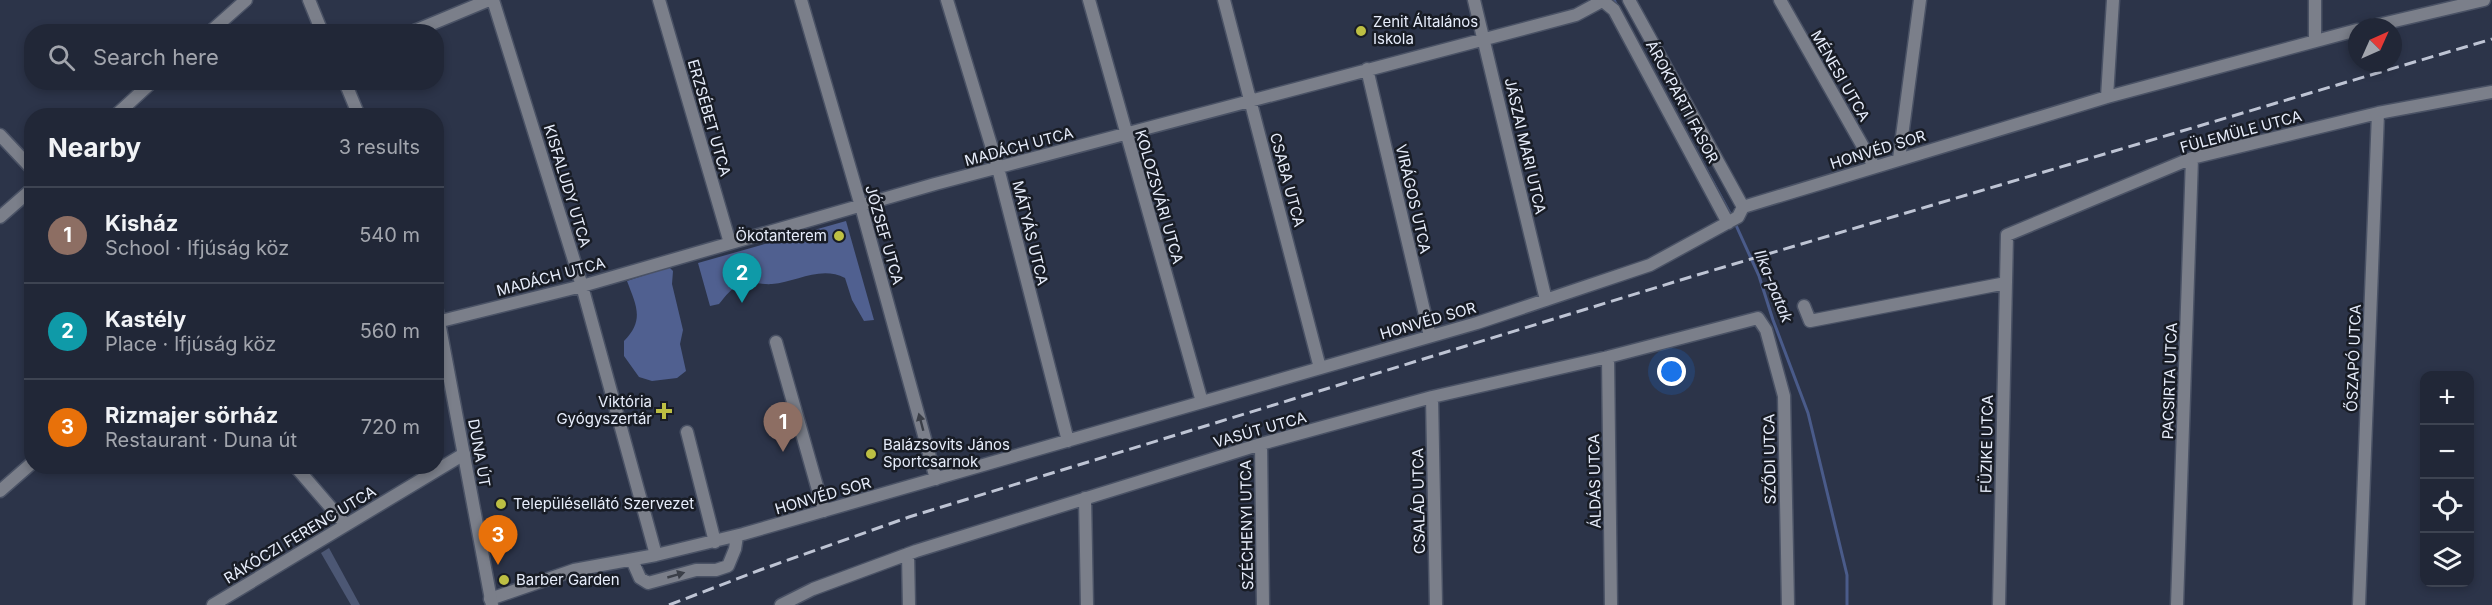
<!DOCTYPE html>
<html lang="en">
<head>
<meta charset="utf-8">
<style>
	body { margin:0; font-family:Inter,sans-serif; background:#292f3f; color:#f1f3f6 }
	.controls { position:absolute; right:18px; bottom:18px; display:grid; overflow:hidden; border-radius:12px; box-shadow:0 3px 9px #0003 }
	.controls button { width:54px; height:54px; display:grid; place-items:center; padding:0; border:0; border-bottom:2px solid #3e4452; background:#212737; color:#f1f3f6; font:30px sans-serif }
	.compass { position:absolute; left:2348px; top:18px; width:54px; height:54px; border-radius:50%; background:#212737; box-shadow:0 3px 9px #0003; rotate:45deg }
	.you { position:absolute; left:1672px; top:372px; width:21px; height:21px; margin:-15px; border:4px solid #fff; border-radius:50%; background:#1a73e8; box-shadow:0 0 0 9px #1a73e833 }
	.badge { display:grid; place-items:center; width:39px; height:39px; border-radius:50%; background:#8abfa5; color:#fff; font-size:20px; font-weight:700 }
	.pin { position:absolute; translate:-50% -50px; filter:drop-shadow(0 2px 3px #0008) }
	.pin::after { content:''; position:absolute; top:32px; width:21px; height:18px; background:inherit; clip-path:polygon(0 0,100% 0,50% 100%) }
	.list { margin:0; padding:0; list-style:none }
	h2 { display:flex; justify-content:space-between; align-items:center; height:78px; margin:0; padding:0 24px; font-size:26px }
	h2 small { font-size:20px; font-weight:400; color:#a2a5ad }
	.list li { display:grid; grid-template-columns:39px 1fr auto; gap:18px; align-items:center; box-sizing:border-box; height:96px; padding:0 24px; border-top:2px solid #3e4452 }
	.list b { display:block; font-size:22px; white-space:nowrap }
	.list p { margin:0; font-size:20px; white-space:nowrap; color:#a2a5ad }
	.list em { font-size:20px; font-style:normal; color:#a2a5ad }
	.icon { flex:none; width:33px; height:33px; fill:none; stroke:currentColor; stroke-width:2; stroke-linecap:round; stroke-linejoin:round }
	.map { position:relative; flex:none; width:2492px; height:605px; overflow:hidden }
	.search { position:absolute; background:#212737; box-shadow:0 3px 9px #0003; left:24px; top:24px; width:420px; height:66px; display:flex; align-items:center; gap:15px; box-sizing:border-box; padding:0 21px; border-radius:24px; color:#a2a5ad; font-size:22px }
	.panel { position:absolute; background:#212737; box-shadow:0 3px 9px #0003; left:24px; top:108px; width:420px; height:366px; border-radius:24px }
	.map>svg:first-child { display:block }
</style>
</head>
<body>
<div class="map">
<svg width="2492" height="605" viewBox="0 0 2492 605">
	<rect width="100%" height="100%" fill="#2c3449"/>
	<path fill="#4c5774" d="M329,548L360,605H351L321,553Z"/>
	<path fill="#506090" d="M846,221L874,320L864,321L852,300L845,278C821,265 796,282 772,284C763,285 752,281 744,283C733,285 725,297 719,304L710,306L698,263Z
		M669,267L673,271L672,284L683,330L680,344L686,371L677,378L652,381L639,377L624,356V341C645,320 636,305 627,281Z"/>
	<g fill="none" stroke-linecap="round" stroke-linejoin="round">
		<path stroke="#4a5b8a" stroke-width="3" d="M1614,0L1732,217
			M1735,223L1759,276L1773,320L1808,413L1847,575V605"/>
		<defs>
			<path id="minor" d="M493,0L582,286L656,555
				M659,0L730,243
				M801,0L861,206L936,479
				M947,0L998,168L1068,441
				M1089,0L1202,402
				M1224,0L1320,368
				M1474,0L1546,300
				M1629,0L1743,207
				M1780,0L1874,166
				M2315,0V41
				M1603,1L1614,10L1728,223
				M2369,27L2484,0
				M210,32L246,0
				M412,32L489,0
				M1367,69L1430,336
				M2107,97L2113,0
				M115,116L152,82
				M0,135L32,169
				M1899,159L1920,0
				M0,217L32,189
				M1804,306L1810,321L2006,283
				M441,321L582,286L935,184L1576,15L1604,0
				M776,342L824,511
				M1608,357L1611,605
				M1432,397L1436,605
				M687,432L715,542
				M1261,444L1263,605
				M295,466L345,524
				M0,491L32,463
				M1085,498L1087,605
				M908,554L909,605
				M632,560L640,578L648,583L696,570H716L728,566L735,549L737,536
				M490,599L574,570L656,555L743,534L1477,323L1650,265L1738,217L1743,207L2107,97L2357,30
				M213,605L464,454
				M781,605L813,589L916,551L1261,444L1432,397L1608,357L1758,318L1766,330L1784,396L1788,605
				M1999,605L2007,235L2192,158L2378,113L2492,92
				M2177,605L2192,158
				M2359,605L2378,113"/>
			<path id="tertiary" d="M309,0L322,32
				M345,82L359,116
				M436,306L492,605"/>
		</defs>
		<use href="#minor" stroke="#4a5265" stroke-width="15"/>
		<use href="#tertiary" stroke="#4a5265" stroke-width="15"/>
		<use href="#minor" stroke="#7b7f8a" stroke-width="12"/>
		<use href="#tertiary" stroke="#7b7f8a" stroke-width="12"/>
		<path stroke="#bec4d4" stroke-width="3" stroke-dasharray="12 6" stroke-linecap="butt" d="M669,605L760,570L909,517L1697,275L2492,39"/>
	</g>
	<defs><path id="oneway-solid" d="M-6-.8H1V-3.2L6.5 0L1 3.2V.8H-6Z" transform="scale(1.5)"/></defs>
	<g fill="#3b3f48">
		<use href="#oneway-solid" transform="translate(921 422) rotate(-105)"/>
		<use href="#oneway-solid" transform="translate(676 575) rotate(-16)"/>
	</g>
	<g fill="#bdbf43" stroke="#181c25" stroke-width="2">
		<circle cx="1361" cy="31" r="6"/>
		<circle cx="839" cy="236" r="6"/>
		<path d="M661 402h6v6h6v6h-6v6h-6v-6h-6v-6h6z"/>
		<circle cx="871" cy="454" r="6"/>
		<circle cx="501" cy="504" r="6"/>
		<circle cx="504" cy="580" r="6"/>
	</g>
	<g text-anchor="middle" stroke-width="5" stroke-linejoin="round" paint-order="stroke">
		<g font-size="15" fill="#e7edfb" stroke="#181c25" text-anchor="start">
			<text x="1373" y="27">Zenit Általános<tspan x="1373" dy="17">Iskola</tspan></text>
			<text x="827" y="241" text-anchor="end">Ökotanterem</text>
			<text x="652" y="407" text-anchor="end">Viktória<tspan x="652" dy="17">Gyógyszertár</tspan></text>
			<text x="883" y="450">Balázsovits János<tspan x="883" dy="17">Sportcsarnok</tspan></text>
			<text x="513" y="509">Településellátó Szervezet</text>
			<text x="516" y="585">Barber Garden</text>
		</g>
		<g font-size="15" fill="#e7edfb" stroke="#181c25">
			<text transform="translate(1840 76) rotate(60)" y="5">MÉNESI UTCA</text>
			<text transform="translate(1682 102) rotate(62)" y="5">ÁROKPARTI FASOR</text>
			<text transform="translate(709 118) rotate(74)" y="5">ERZSÉBET UTCA</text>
			<text transform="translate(2241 132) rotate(-15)" y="5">FÜLEMÜLE UTCA</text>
			<text transform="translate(1525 146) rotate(77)" y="5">JÁSZAI MARI UTCA</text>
			<text transform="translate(1019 147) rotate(-15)" y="5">MADÁCH UTCA</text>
			<text transform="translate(1878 150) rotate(-17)" y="5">HONVÉD SOR</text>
			<text transform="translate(1287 180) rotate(75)" y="5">CSABA UTCA</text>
			<text transform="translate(567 186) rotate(73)" y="5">KISFALUDY UTCA</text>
			<text transform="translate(1159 197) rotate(74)" y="5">KOLOZSVÁRI UTCA</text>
			<text transform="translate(1413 199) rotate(77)" y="5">VIRÁGOS UTCA</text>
			<text transform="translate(1030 233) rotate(76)" y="5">MÁTYÁS UTCA</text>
			<text transform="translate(884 235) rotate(74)" y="5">JÓZSEF UTCA</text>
			<text transform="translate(551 277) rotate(-15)" y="5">MADÁCH UTCA</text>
			<text transform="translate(1428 321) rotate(-16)" y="5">HONVÉD SOR</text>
			<text transform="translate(2354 358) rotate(-88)" y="5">ŐSZAPÓ UTCA</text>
			<text transform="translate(2170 381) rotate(-88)" y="5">PACSIRTA UTCA</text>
			<text transform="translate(1260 430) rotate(-16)" y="5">VASÚT UTCA</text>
			<text transform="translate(1987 444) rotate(-89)" y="5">FÜZIKE UTCA</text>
			<text transform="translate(479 453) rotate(80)" y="5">DUNA ÚT</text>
			<text transform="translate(1770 459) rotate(-91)" y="5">SZŐDI UTCA</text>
			<text transform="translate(1595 481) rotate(-91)" y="5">ÁLDÁS UTCA</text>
			<text transform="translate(823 496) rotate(-16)" y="5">HONVÉD SOR</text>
			<text transform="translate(1419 501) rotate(-91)" y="5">CSALÁD UTCA</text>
			<text transform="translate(1247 525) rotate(-91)" y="5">SZÉCHENYI UTCA</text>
			<text transform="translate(300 535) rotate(-31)" y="5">RÁKÓCZI FERENC UTCA</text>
		</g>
		<g font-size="16" font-style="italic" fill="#dee4f4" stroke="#181c25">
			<text transform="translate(1774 286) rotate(68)" y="6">Ilka-patak</text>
		</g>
	</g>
</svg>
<div class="controls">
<button>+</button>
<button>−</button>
<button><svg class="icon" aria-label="locate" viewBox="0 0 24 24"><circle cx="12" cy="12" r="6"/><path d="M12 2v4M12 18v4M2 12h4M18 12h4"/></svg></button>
<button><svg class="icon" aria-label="layers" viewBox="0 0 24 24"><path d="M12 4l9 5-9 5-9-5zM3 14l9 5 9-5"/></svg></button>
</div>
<svg class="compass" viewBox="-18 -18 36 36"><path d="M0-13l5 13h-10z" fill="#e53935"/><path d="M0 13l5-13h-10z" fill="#a2a5ad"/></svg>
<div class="you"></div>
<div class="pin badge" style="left:783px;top:452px;background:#8d6e63">1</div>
<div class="pin badge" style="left:742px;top:303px;background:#0f9aa8">2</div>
<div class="pin badge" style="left:498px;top:565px;background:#e8710a">3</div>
<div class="search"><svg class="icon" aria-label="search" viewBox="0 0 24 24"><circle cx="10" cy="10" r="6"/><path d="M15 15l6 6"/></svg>Search here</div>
<section class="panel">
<h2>Nearby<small>3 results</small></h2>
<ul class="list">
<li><span class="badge" style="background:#8d6e63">1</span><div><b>Kisház</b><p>School · Ifjúság köz</p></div><em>540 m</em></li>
<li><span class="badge" style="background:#0f9aa8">2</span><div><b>Kastély</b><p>Place · Ifjúság köz</p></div><em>560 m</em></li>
<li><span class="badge" style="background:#e8710a">3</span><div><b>Rizmajer sörház</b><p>Restaurant · Duna út</p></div><em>720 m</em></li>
</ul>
</section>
</div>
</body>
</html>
